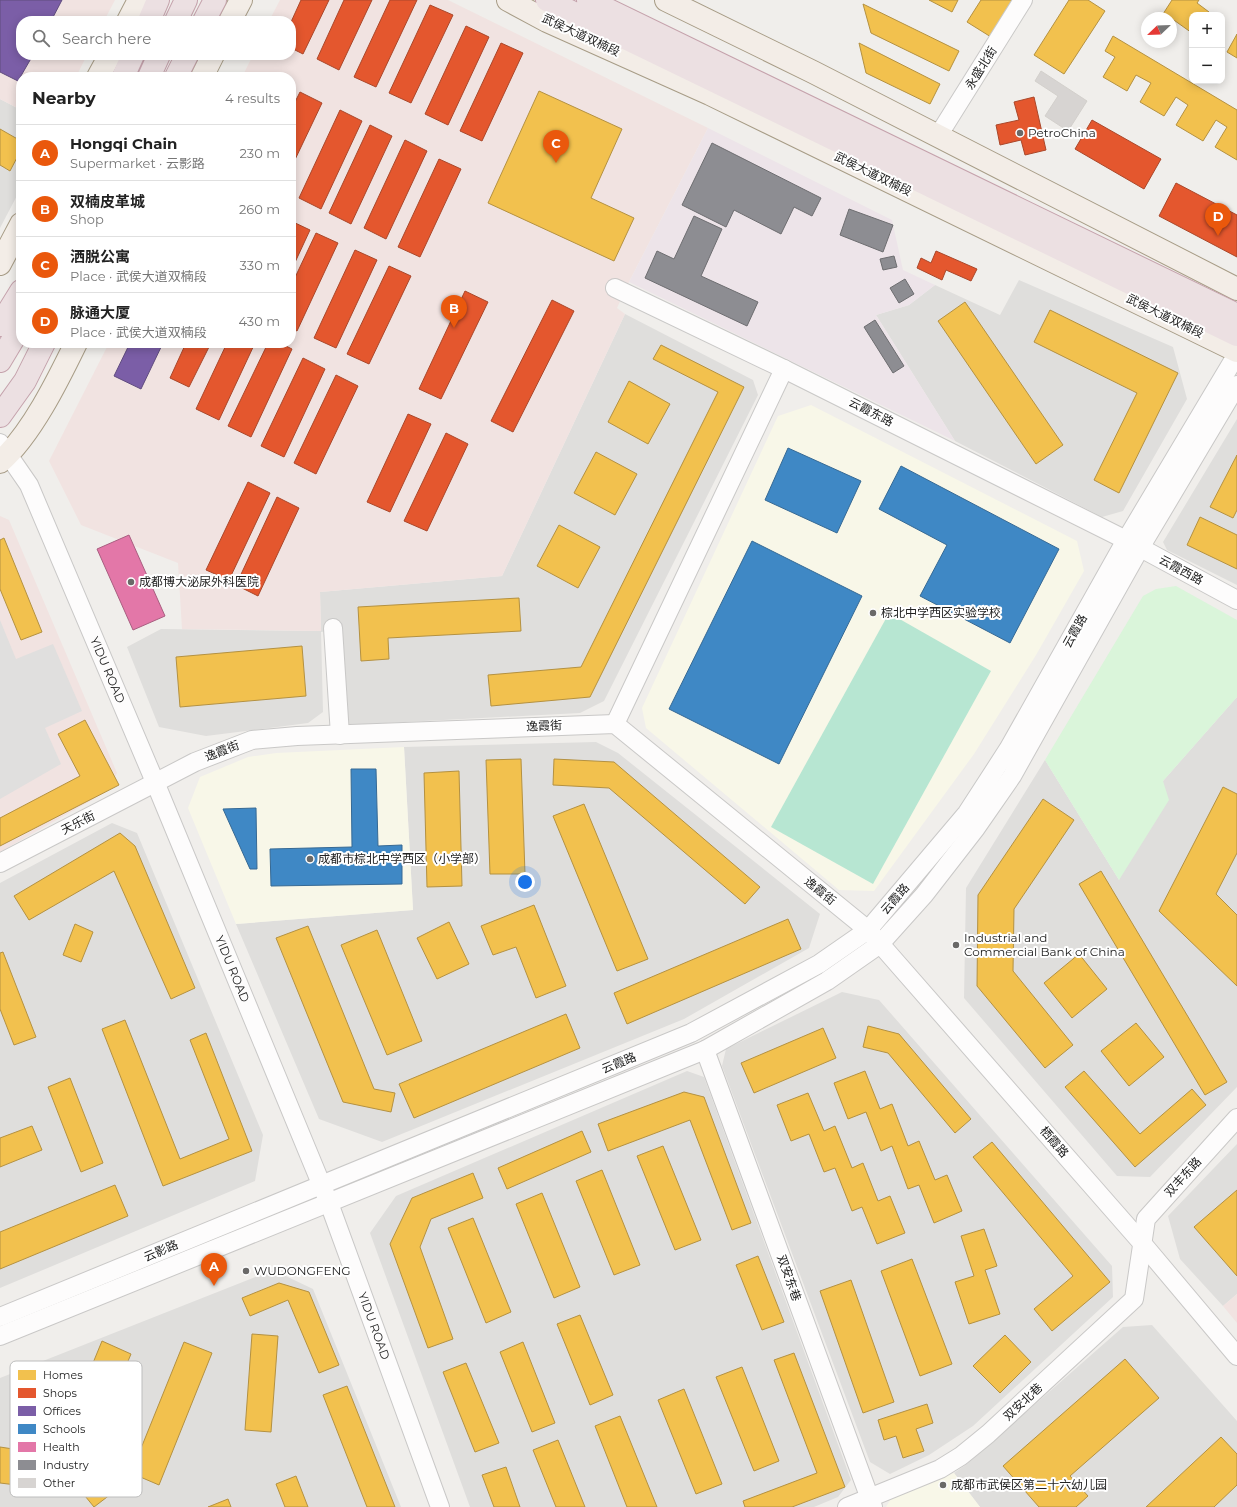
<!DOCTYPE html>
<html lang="en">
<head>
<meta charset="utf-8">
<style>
	body { margin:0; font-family:Montserrat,"Noto Sans SC",sans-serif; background:#f2f2f2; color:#222 }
	.controls { position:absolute; right:12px; top:12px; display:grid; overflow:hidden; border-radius:8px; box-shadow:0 2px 10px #0003 }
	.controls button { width:36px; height:36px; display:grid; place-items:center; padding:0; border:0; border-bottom:1px solid #e0e0e0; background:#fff; color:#222; font:20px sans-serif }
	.compass { position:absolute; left:1141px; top:12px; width:36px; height:36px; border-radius:50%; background:#fff; box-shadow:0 2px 10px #0003; rotate:247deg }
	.you { position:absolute; left:525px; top:882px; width:14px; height:14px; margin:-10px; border:3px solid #fff; border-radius:50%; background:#1a73e8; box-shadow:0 0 0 6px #1a73e833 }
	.badge { display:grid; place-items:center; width:26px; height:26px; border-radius:50%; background:#ea580c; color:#fff; font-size:13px; font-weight:700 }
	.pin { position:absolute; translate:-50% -33px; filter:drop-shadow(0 1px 2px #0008) }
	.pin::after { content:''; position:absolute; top:21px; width:14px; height:12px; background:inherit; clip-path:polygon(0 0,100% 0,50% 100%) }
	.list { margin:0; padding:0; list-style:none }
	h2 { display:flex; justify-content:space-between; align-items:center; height:52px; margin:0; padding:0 16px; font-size:17px }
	h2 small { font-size:13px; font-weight:400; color:#767676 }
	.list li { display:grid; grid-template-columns:26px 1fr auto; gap:12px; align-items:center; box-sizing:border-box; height:56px; padding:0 16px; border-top:1px solid #e0e0e0 }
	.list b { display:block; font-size:15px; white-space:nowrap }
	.list p { margin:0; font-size:13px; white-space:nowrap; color:#767676 }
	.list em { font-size:13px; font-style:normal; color:#767676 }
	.icon { flex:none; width:22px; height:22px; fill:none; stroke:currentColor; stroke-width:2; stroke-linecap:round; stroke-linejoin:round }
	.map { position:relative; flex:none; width:1237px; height:1507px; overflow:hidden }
	.search { position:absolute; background:#fff; box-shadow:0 2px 10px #0003; left:16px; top:16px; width:280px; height:44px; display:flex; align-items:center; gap:10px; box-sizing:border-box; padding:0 14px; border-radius:16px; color:#767676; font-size:15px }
	.panel { position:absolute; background:#fff; box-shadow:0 2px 10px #0003; left:16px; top:72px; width:280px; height:276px; border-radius:16px }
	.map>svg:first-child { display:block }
</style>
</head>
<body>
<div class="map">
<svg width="1237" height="1507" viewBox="0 0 1237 1507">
	<rect width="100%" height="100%" fill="#f0eeeb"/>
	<path fill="#dfdedc" d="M0,99L21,110V188L0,228Z
		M1019,280L1173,347L1187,399L1123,511L1102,517L955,441L876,315L909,305L935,285L1000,315Z
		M625,314L753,380L758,395L604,701L580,713L348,725L342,629L321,632L323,712L308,723L206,736L159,727L127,647L161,629L321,631L320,592L502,576Z
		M1237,419V585L1167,550L1163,542Z
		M1237,697V1087L1150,1177L1117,1176L964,998L966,888L1045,760L1119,880L1163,781Z
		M596,742L618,753L820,914L809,948L684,1019L382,1142L319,1119L236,924L413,910L404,747Z
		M112,823L137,833L263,1135L255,1181L0,1288V883Z
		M842,992L879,1000L1112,1266L1113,1297L973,1426L929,1455L890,1474L870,1462L722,1066L726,1049Z
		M687,1071L704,1077L851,1480L838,1497L814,1507H470L370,1233L396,1196Z
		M1237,1144V1294L1223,1306L1180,1259L1168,1216Z
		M273,1270L313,1289L401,1507H0V1378Z
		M1152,1325L1237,1421V1507H980L954,1473L967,1464L1123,1327Z"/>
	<path fill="#f1e3e1" d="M0,0H115L104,21H21V55H87L76,77H21V110L0,99Z
		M280,0H448L708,128L629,282L617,308L625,314L502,576L320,592L321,631L182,629L178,563L81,525L49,461L109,343H291V77H242L253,55H291V21H269Z
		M0,516L9,520L117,773L108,791L0,852Z
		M1237,1294V1323L1223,1306Z"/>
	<path fill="#ede4e9" d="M708,128L892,220L903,270L935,285L909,305L876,315L955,441L629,282Z"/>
	<path fill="#f8f7e8" d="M811,405L1077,541L1084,571L1036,655L974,754L874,891L839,890L646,728L642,708L778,416Z
		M404,747L413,910L236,924L188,808L200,777L248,757L276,753Z
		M954,1473L980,1507H886L892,1497Z"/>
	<path fill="#daf5da" d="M1176,586L1237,620V697L1163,781L1169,800L1119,880L1045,760L1143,596L1156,589Z"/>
	<path fill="#b7e6d2" d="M889,613L991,671L873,884L771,827Z"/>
	<path fill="#e0dfde" d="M0,620L16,659L53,644L82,711L45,728L61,764L0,799Z"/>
	<path fill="#f2c14e" stroke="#b49141" d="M929,0H958L952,12Z
		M981,0H1015L991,37L967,22Z
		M1069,0H1088L1105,11L1064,74L1034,55Z
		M1172,0H1199L1197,3L1209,12L1207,15H1192V33L1171,18L1163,14Z
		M863,4L959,51L949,71L871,33Z
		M1237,34V58L1227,52Z
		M1113,36L1237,110V160L1215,147L1227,127L1216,120L1203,141L1176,125L1188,105L1176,97L1164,116L1140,102L1151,83L1136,75L1127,91L1103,77L1115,57L1105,51Z
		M859,43L940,84L930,104L866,73Z
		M539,91L622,129L591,198L634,218L614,261L488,203Z
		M0,129L21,141V150L10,171L0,165Z
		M965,302L1063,445L1036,464L938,321Z
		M1050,310L1178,373L1119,493L1094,480L1137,393L1034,342Z
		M661,345L744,387L590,697L491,706L488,675L581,667L718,392L653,359Z
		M629,381L670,404L648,444L608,422Z
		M596,452L637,474L615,515L574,493Z
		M1237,455V510L1233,518L1210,507Z
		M1200,517L1237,535V569L1187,545Z
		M559,525L600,547L578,588L537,566Z
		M4,538L42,632L21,640L0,589V540Z
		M519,598L521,631L388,638L389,659L361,661L358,607Z
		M302,646L306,696L180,707L176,657Z
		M85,720L119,785L0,846V818L80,776L58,734Z
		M521,759L525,874H490L486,760Z
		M554,759L614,762L760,887L745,904L609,788L553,785Z
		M459,771L462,886L427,887L424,773Z
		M1223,787L1237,794V853L1216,894L1237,915V986L1159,911Z
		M1043,799L1074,820L1014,909L1013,971L1073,1045L1045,1068L977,986L978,895Z
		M584,804L648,959L617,971L553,816Z
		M120,833L135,846L195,988L171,999L114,871L29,920L14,896Z
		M1101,871L1227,1082L1205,1095L1079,884Z
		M534,905L566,986L536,998L516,947L493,955L481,926Z
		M788,919L801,949L627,1024L614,993Z
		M449,922L469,964L437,979L417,938Z
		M75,924L93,932L81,962L63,955Z
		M308,926L374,1089L395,1093L391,1112L343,1102L276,938Z
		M377,930L422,1041L387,1055L341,945Z
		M3,952L36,1037L14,1045L0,1009V953Z
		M1079,954L1107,989L1072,1018L1044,983Z
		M566,1014L580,1048L414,1118L399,1084Z
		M125,1020L180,1159L229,1139L190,1040L206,1033L252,1151L163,1186L102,1029Z
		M1136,1023L1164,1057L1129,1086L1101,1051Z
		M868,1026L899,1034L971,1119L955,1133L888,1053L863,1047Z
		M823,1028L836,1058L754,1093L741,1063Z
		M865,1071L880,1109L892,1104L908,1146L919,1141L935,1180L947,1175L962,1211L934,1223L919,1185L908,1189L892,1146L881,1151L866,1112L848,1119L834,1083Z
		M1084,1071L1140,1134L1192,1089L1206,1105L1135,1167L1065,1087Z
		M70,1078L103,1163L81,1172L48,1087Z
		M684,1092L704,1097L751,1223L732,1230L690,1120L608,1151L598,1124Z
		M808,1093L824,1131L835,1126L852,1168L863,1163L878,1201L890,1196L905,1233L877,1244L862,1207L852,1211L835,1168L824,1172L809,1134L791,1141L777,1105Z
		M32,1126L42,1150L0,1167V1138Z
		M582,1131L591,1152L507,1189L498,1168Z
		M992,1142L1110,1282L1052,1331L1034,1309L1073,1276L973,1157Z
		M663,1146L701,1240L675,1250L637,1156Z
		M602,1170L640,1265L614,1275L576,1181Z
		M473,1173L483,1198L431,1219L420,1247L453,1339L428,1348L390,1244L412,1198Z
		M115,1185L128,1216L0,1269V1232Z
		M1237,1190V1276L1194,1227Z
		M542,1193L580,1287L554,1298L516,1204Z
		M473,1218L511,1312L486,1323L448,1228Z
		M984,1229L997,1266L985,1270L1000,1314L969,1324L955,1282L974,1276L961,1236Z
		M758,1256L784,1322L762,1330L736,1265Z
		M912,1259L952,1364L920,1376L881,1271Z
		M851,1280L894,1402L863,1413L820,1291Z
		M279,1283L309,1292L339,1365L319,1373L288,1300L250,1316L242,1298Z
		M580,1315L613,1395L590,1405L557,1324Z
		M252,1334L278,1336L271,1432L245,1430Z
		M1005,1335L1031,1362L1000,1393L973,1366Z
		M102,1341L131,1354L101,1426L72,1414Z
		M184,1342L212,1353L159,1485L131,1473Z
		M523,1342L555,1423L532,1432L500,1352Z
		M794,1353L845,1487L792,1507H745L743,1501L817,1473L774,1360Z
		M1125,1359L1159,1398L1070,1476L1088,1496L1076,1507H1039L1003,1466Z
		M466,1363L499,1443L475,1452L443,1372Z
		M742,1367L779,1461L754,1471L716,1377Z
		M347,1386L395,1507H367L323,1395Z
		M684,1389L722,1484L696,1494L658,1400Z
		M927,1404L933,1423L916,1429L924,1451L903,1458L896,1436L884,1440L878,1420Z
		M620,1416L657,1507H627L595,1426Z
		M1221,1437L1237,1454V1485L1214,1507H1146Z
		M558,1440L585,1507H556L533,1450Z
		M0,1447L46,1454L41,1488L0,1483Z
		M90,1466L111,1494L94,1507L72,1480Z
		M506,1467L520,1507H494L482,1475Z
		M296,1476L308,1507H285L276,1484Z
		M228,1499L231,1507H208Z"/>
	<path fill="#e4572e" stroke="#aa472a" d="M301,0H329L303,54L291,48V22Z
		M344,0H372L339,70L317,59Z
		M390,0H417L376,87L354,77Z
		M430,5L453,15L411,103L389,93Z
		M466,26L489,37L448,125L425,114Z
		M501,43L523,53L482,141L460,131Z
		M300,92L322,103L291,168V110Z
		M1034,97L1046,150L1025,155L1021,140L1000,145L996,125L1019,120L1014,102Z
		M340,110L362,121L321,209L299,198Z
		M1092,120L1161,159L1144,189L1075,149Z
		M370,125L392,136L351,224L329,213Z
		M405,140L427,151L386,239L364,228Z
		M439,159L461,169L420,257L398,247Z
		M1176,183L1237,215V257L1159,216Z
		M291,221L310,230L291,271Z
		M316,233L338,243L297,331L291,328V286Z
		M355,250L377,260L336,348L314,338Z
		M936,251L977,269L971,281L946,270L942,280L917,268L921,258L931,263Z
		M389,266L411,276L369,364L347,354Z
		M465,291L488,302L441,399L419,389Z
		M552,300L574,311L513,432L491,421Z
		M186,343H211L189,387L170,378Z
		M227,343H255L219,420L196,409Z
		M268,343H280L292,349L251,437L228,426Z
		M303,358L325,369L284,457L261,446Z
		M336,375L358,386L316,474L294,463Z
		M408,414L431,424L390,512L367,502Z
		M446,433L468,444L427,531L404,521Z
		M248,482L270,493L229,580L206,570Z
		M277,497L299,508L258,596L236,585Z"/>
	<path fill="#7b5ea7" stroke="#604c7f" d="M0,0H62L51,21H21V55H33L18,81L0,72Z
		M130,343H163L141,389L114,376Z"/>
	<path fill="#3f88c5" stroke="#366994" d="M788,448L861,481L837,533L765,500Z
		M901,466L1059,549L1010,643L920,596L947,545L879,509Z
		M752,541L862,596L779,764L669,709Z
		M351,769H376L378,846L402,845V884L271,886L270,849L352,847Z
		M256,808L257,869H250L223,809Z"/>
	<path fill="#e377a8" stroke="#a95e80" d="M129,535L165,616L133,630L97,549Z"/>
	<path fill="#8d8d92" stroke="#6d6d70" d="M712,143L821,198L812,216L794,207L781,234L734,210L726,227L682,205Z
		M849,209L893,225L883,252L840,235Z
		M694,216L722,229L701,276L758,302L747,326L645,278L657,251L674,259Z
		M894,256L897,267L883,270L880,259Z
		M905,279L914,294L899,303L890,288Z
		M875,320L904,366L893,373L864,327Z"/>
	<path fill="#d7d4d2" stroke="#d3d0cc" d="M1041,71L1087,101L1068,131L1045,116L1058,96L1035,81Z"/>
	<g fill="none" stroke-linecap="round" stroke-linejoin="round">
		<defs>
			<g id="minor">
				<path d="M938,136L1023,0"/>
				<path d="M615,288L784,369L1126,540L1237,600"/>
				<path id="s1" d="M0,443L29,485L155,782L329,1203L440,1507"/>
				<path d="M333,628L340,735"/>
				<path d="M615,724L784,369"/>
				<path d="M0,863L195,762L252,740L297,736L615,724L868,930L1142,1243L1237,1356"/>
				<path d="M705,1050L873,1507"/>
				<path d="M0,1317L691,1033L819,964L868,930L967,813L1009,748L1126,540L1237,354"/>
				<path d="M0,1336L705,1050L827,981L880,944L924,895L976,828L1012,776L1140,548L1237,385"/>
				<path d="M847,1507L940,1469L961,1456L988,1434L1134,1299L1146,1219L1237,1118"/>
			</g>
			<path id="major" d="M508,0L547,21L710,94L1237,351
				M666,0L813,72L1237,289
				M128,21L139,0
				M230,21L241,0
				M98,77L110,55
				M202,77L213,55
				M0,264L21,224
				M0,462C31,435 58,380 76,343"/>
			<path id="highway" d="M547,0L1237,335
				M588,0L1237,315
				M149,21L158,0
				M176,21L186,0
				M204,21L215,0
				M123,77L133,55
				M149,77L159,55
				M176,77L187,55
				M0,325L21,291
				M0,361L21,326
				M0,416L25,381L44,343"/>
		</defs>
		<use href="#minor" stroke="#c9c8c7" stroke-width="20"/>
		<use href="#major" stroke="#a79c86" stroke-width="24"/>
		<use href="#highway" stroke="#c5a2ac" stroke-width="24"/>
		<use href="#minor" stroke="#fdfcfc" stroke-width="18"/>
		<use href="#major" stroke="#f3ede7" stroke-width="22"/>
		<use href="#highway" stroke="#ece0e2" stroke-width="22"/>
	</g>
	<g fill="#6a6968" stroke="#fff" stroke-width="1.5">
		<circle cx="1020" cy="133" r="4"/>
		<circle cx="131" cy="582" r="4"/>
		<circle cx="873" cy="613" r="4"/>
		<circle cx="310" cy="859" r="4"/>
		<circle cx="956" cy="945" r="4"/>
		<circle cx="246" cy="1271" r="4"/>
		<circle cx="943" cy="1485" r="4"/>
	</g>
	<g text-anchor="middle" stroke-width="4" stroke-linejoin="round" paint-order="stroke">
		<g font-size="12" fill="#222" stroke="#fff">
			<text transform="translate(581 35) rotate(25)" y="4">武侯大道双楠段</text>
			<text transform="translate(981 68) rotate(-58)" y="4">永盛北街</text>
			<text transform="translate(873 174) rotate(26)" y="4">武侯大道双楠段</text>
			<text transform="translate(1165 316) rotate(26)" y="4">武侯大道双楠段</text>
			<text transform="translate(871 412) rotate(27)" y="4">云霞东路</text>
			<text transform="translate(1181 570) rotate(28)" y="4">云霞西路</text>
			<text transform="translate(1075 631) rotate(-61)" y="4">云霞路</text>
			<text dy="4" stroke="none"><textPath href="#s1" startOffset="252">YIDU ROAD</textPath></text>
			<text transform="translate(544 726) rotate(-2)" y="4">逸霞街</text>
			<text transform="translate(222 751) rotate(-21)" y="4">逸霞街</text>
			<text transform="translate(78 823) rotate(-27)" y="4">天乐街</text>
			<text transform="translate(820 891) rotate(39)" y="4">逸霞街</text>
			<text transform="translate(895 899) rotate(-49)" y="4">云霞路</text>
			<text dy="4" stroke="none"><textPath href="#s1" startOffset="576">YIDU ROAD</textPath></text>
			<text transform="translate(619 1063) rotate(-22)" y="4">云霞路</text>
			<text transform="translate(1054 1142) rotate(49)" y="4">栖霞路</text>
			<text transform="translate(1183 1177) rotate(-48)" y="4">双丰东路</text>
			<text transform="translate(161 1251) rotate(-23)" y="4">云影路</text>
			<text transform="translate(789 1278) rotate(70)" y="4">双安东巷</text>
			<text dy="4" stroke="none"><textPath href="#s1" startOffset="960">YIDU ROAD</textPath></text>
			<text transform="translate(1023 1402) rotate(-43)" y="4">双安北巷</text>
		</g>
		<g font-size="12" fill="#222" stroke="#fff" text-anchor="start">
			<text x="1028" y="137">PetroChina</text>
			<text x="139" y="586">成都博大泌尿外科医院</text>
			<text x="881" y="617">棕北中学西区实验学校</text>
			<text x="318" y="863">成都市棕北中学西区（小学部）</text>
			<text x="964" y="942">Industrial and<tspan x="964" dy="14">Commercial Bank of China</tspan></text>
			<text x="254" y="1275">WUDONGFENG</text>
			<text x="951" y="1489">成都市武侯区第二十六幼儿园</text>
		</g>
	</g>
	<rect x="10" y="1361" width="132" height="136" rx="6" fill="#fff" stroke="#bdbdbd" stroke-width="1"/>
	<rect x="18" y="1370" width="18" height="10" fill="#f2c14e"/>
	<rect x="18" y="1388" width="18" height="10" fill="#e4572e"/>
	<rect x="18" y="1406" width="18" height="10" fill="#7b5ea7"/>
	<rect x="18" y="1424" width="18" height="10" fill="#3f88c5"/>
	<rect x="18" y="1442" width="18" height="10" fill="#e377a8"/>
	<rect x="18" y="1460" width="18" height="10" fill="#8d8d92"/>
	<rect x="18" y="1478" width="18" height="10" fill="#d7d4d2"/>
	<g font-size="11" fill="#222">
		<text x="43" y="1379">Homes</text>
		<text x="43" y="1397">Shops</text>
		<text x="43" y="1415">Offices</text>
		<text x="43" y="1433">Schools</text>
		<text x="43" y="1451">Health</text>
		<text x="43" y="1469">Industry</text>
		<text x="43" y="1487">Other</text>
	</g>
</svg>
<div class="controls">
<button>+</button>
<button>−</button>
</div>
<svg class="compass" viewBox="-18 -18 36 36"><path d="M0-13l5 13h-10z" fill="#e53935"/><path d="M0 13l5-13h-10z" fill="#767676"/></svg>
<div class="you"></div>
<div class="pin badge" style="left:214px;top:1286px">A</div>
<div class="pin badge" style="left:454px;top:328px">B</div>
<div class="pin badge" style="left:556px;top:163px">C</div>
<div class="pin badge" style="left:1218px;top:236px">D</div>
<div class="search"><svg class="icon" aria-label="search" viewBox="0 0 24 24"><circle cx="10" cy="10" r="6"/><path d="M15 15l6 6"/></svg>Search here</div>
<section class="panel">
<h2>Nearby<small>4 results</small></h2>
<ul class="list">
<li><span class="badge">A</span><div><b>Hongqi Chain</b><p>Supermarket · 云影路</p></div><em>230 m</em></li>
<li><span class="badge">B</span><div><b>双楠皮革城</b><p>Shop</p></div><em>260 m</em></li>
<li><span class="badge">C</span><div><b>洒脱公寓</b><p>Place · 武侯大道双楠段</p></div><em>330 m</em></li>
<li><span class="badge">D</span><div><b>脉通大厦</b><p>Place · 武侯大道双楠段</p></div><em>430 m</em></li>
</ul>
</section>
</div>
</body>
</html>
